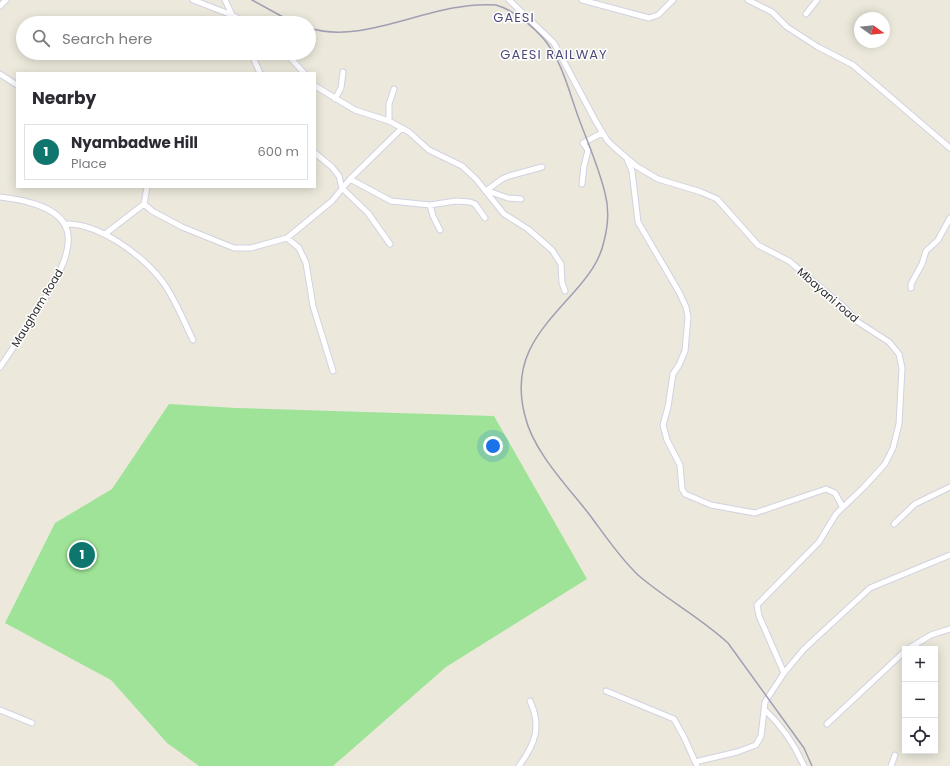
<!DOCTYPE html>
<html lang="en">
<head>
<meta charset="utf-8">
<style>
	body { margin:0; font-family:Poppins,sans-serif; background:#f2f2f3; color:#2b2b33 }
	.controls { position:absolute; right:12px; bottom:12px; display:grid; overflow:hidden; border-radius:0px; box-shadow:0 2px 10px #0003 }
	.controls button { width:36px; height:36px; display:grid; place-items:center; padding:0; border:0; border-bottom:1px solid #e1e1e2; background:#fff; color:#2b2b33; font:20px sans-serif }
	.compass { position:absolute; left:854px; top:12px; width:36px; height:36px; border-radius:50%; background:#fff; box-shadow:0 2px 10px #0003; rotate:105deg }
	.you { position:absolute; left:493px; top:446px; width:14px; height:14px; margin:-10px; border:3px solid #fff; border-radius:50%; background:#1a73e8; box-shadow:0 0 0 6px #1a73e833 }
	.badge { display:grid; place-items:center; width:26px; height:26px; border-radius:50%; background:#0f766e; color:#fff; font-size:13px; font-weight:700 }
	.pin { position:absolute; translate:-50% -50%; border:2px solid #fff; box-shadow:0 1px 4px #0006 }
	.list { margin:0; padding:0; list-style:none }
	h2 { display:flex; justify-content:space-between; align-items:center; height:52px; margin:0; padding:0 16px; font-size:17px }
	h2 small { font-size:13px; font-weight:400; color:#7c7c81 }
	.list li { display:grid; grid-template-columns:26px 1fr auto; gap:12px; align-items:center; box-sizing:border-box; height:56px; margin:0 8px 8px; padding:0 8px; border:1px solid #e1e1e2; border-radius:0px }
	.list b { display:block; font-size:15px; white-space:nowrap }
	.list p { margin:0; font-size:13px; white-space:nowrap; color:#7c7c81 }
	.list em { font-size:13px; font-style:normal; color:#7c7c81 }
	.icon { flex:none; width:22px; height:22px; fill:none; stroke:currentColor; stroke-width:2; stroke-linecap:round; stroke-linejoin:round }
	.map { position:relative; flex:none; width:950px; height:766px; overflow:hidden }
	.search { position:absolute; background:#fff; box-shadow:0 2px 10px #0003; left:16px; top:16px; width:300px; height:44px; display:flex; align-items:center; gap:10px; box-sizing:border-box; padding:0 14px; border-radius:22px; color:#7c7c81; font-size:15px }
	.panel { position:absolute; background:#fff; box-shadow:0 2px 10px #0003; left:16px; top:72px; width:300px; height:116px; border-radius:0px }
	.map>svg:first-child { display:block }
</style>
</head>
<body>
<div class="map">
<svg width="950" height="766" viewBox="0 0 950 766">
	<rect width="100%" height="100%" fill="#ece9dc"/>
	<path fill="#9ee397" d="M169,404L236,408L494,416L587,579L446,667L333,766H199L167,743L111,680L5,623L55,523L112,489Z"/>
	<g fill="none" stroke-linecap="round" stroke-linejoin="round">
		<defs>
			<path id="minor" d="M193,0L232,15L246,23
				M225,0L236,23
				M509,0L554,43L595,120L607,140L614,147L636,166L658,179L701,192L717,199L758,245L789,261L844,307L858,322L889,342L899,354L902,368L899,424L893,448L885,464L864,487L836,514L819,542L757,605L759,616L784,673
				M582,0L649,18L658,15L673,0
				M748,0L772,12L787,27L818,47L853,65L950,148
				M0,6L6,0
				M806,14L817,0
				M251,53L260,73
				M286,53L304,73
				M0,74L17,85
				M315,86L355,110L389,121L409,132L429,150L462,166L476,179L504,214L528,229L552,250L561,264L562,283L565,291
				M335,99L341,88L343,72
				M389,121V104L394,89
				M315,153L332,167L339,176L342,188L368,213L390,244
				M627,159L632,171L638,222L679,292L686,307L688,317L685,351L679,365L673,374L668,407L663,425L667,440L680,465L682,489L685,494L711,505L755,513L826,489L835,493L842,506
				M350,179L391,201L430,205L456,201L470,202L475,204L485,218
				M582,184L584,166L588,150L583,143L602,133
				M147,187L144,204L152,211L182,227L234,248H251L287,238L332,201L350,179L402,128
				M485,190L508,198L521,199
				M487,190L502,179L509,176L542,167
				M0,197C84,207 81,241 42,303C28,324 15,346 0,367
				M430,205L433,216L440,230
				M64,224C98,222 142,255 162,281C175,298 183,320 193,340
				M105,234L144,204
				M287,238L299,248L306,263L313,306L333,371
				M911,288V284L922,264L926,251L938,240L950,218
				M894,524L915,504L950,487
				M908,649L931,635L950,629
				M606,691L674,719L684,737L697,766
				M764,709C782,726 794,743 804,766
				M0,710L32,723
				M827,724L905,651
				M695,762L737,752L756,745L761,736L765,702L784,673L804,649L870,588L950,555
				M519,766C535,744 542,727 530,701
				M891,766L895,755"/>
		</defs>
		<use href="#minor" stroke="#d2d1e3" stroke-width="7"/>
		<use href="#minor" stroke="#fff" stroke-width="5"/>
		<path stroke="#a19eb4" stroke-width="1.5" d="M252,0L294,23
			M309,28C367,46 432,0 496,5C513,10 531,25 543,38C562,60 569,92 579,119C588,143 599,168 605,193C609,208 608,226 604,241C600,261 588,276 575,291C540,330 510,359 525,416C533,451 567,486 589,514C604,534 619,557 638,575C667,600 700,617 728,643L804,748L812,766"/>
	</g>
	<g text-anchor="middle" stroke-width="3" stroke-linejoin="round" paint-order="stroke">
		<g font-size="11" fill="#2a2a2a" stroke="#fff">
			<text transform="translate(828 295) rotate(41)" y="4">Mbayani road</text>
			<text transform="translate(37 308) rotate(-59)" y="4">Maugham Road</text>
		</g>
		<g font-size="13" letter-spacing="1" fill="#4d4a7b" stroke="#fff">
			<text x="514" y="22">GAESI</text>
			<text x="554" y="59">GAESI RAILWAY</text>
		</g>
	</g>
</svg>
<div class="controls">
<button>+</button>
<button>−</button>
<button><svg class="icon" aria-label="locate" viewBox="0 0 24 24"><circle cx="12" cy="12" r="6"/><path d="M12 2v4M12 18v4M2 12h4M18 12h4"/></svg></button>
</div>
<svg class="compass" viewBox="-18 -18 36 36"><path d="M0-13l5 13h-10z" fill="#e53935"/><path d="M0 13l5-13h-10z" fill="#7c7c81"/></svg>
<div class="you"></div>
<div class="pin badge" style="left:82px;top:555px">1</div>
<div class="search"><svg class="icon" aria-label="search" viewBox="0 0 24 24"><circle cx="10" cy="10" r="6"/><path d="M15 15l6 6"/></svg>Search here</div>
<section class="panel">
<h2>Nearby<small></small></h2>
<ul class="list">
<li><span class="badge">1</span><div><b>Nyambadwe Hill</b><p>Place</p></div><em>600 m</em></li>
</ul>
</section>
</div>
</body>
</html>
